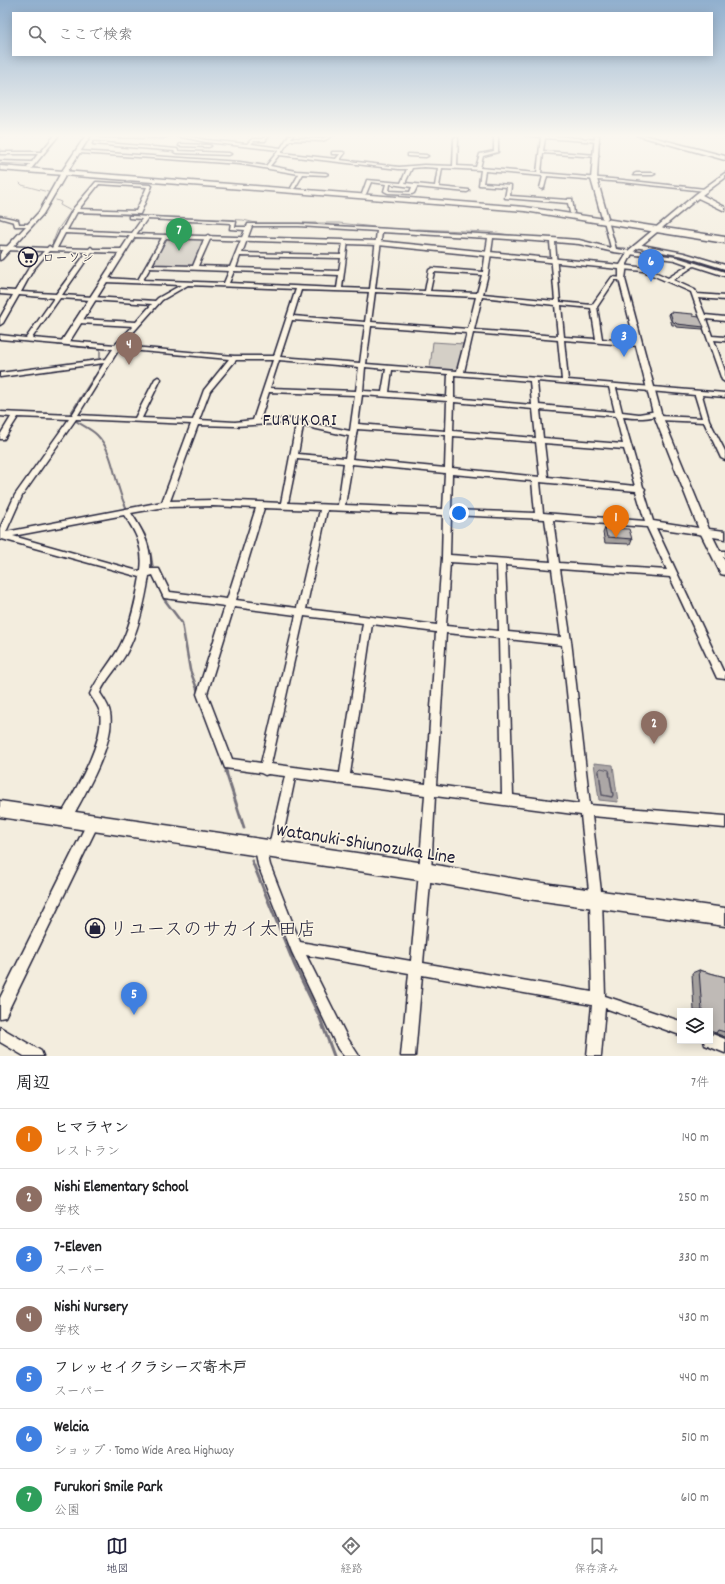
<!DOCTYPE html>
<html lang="ja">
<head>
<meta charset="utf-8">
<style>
	body { margin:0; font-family:Dekko,"Klee One",sans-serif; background:#f2f2f2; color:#202124 }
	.controls { position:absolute; right:12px; bottom:12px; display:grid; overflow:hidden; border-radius:0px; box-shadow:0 2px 10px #0003 }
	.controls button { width:36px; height:36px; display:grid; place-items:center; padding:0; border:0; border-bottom:1px solid #e0e0e0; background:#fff; color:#202124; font:20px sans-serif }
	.you { position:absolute; left:459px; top:513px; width:14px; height:14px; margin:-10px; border:3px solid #fff; border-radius:50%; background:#1a73e8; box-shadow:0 0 0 6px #1a73e833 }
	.badge { display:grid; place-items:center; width:26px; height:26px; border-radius:50%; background:#22223b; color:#fff; font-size:13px; font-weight:700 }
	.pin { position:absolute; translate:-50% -33px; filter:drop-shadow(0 1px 2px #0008) }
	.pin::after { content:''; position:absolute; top:21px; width:14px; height:12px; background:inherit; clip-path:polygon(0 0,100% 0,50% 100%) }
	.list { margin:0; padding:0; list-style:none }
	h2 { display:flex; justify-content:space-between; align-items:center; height:52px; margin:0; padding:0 16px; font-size:17px }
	h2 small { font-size:13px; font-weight:400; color:#757577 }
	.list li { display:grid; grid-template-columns:26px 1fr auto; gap:12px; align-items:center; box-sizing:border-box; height:60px; padding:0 16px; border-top:1px solid #e0e0e0 }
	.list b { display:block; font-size:15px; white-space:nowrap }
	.list p { margin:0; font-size:13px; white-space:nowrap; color:#757577 }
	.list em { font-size:13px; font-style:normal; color:#757577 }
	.icon { flex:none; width:22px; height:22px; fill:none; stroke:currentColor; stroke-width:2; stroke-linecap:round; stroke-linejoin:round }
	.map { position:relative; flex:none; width:725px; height:1056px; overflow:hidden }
	.search { position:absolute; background:#fff; box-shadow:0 2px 10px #0003; left:12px; right:12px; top:12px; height:44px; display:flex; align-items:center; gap:10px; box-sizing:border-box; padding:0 14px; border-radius:0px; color:#757577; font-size:15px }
	.sheet { height:472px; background:#fff }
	nav { display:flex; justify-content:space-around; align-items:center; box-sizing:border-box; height:56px; border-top:1px solid #e0e0e0; background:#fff; font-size:11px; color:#757577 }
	nav a { display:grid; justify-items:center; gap:2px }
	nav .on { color:#22223b }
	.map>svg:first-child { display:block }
</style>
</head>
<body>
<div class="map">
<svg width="725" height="1056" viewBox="0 0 725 1056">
	<rect width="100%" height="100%" fill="#f3edde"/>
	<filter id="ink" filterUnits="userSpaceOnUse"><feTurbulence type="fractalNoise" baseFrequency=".025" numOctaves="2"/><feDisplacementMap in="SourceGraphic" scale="8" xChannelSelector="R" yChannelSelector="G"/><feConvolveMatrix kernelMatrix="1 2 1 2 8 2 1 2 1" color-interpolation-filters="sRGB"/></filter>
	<g filter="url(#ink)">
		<path fill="#d4cfc6" stroke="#7b7880" d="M167,236L206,237L193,267L151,265Z
			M433,342L464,344L459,370L456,371L430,368Z"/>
		<path fill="#aca7a6" stroke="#75727b" d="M594,763L613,765L618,802L599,800Z"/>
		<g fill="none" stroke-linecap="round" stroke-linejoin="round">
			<path stroke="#595766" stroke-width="1" d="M599,773V770L601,768L609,770L610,773"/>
			<path stroke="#595766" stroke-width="1.5" d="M599,772L602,795L612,797L613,795L609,772"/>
			<path stroke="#75727b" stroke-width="1" d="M0,149L2,150
				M20,183L22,185L48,192
				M77,213L243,220L256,223H339L401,230
				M408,230L418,229L488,232L527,237
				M53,242L58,229L71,211L60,205L61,202L56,200"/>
			<path stroke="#75727b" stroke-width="1.5" d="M589,243L606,247L625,248
				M52,249L53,241
				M644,250L688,259L725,271
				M100,358V349L58,345L119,253L116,252
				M100,362V367
				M94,378L99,370"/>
			<path stroke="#75727b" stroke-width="2" d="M69,416L94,377
				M76,421C83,426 91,429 97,435C115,453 114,485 126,507
				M134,516L145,535L150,552"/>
			<path stroke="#75727b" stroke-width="2.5" d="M150,551L153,570
				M165,596L164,599L182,623L190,670L199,694
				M223,762L227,773"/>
			<path stroke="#75727b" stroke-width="3" d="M226,772L244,828
				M252,861L294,964L320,1018L334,1056"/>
			<defs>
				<path id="minor" d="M0,135H8L0,136Z
					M55,135H59L31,169L27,168L30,164L0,163V161L32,162L38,154H0V152H41Z
					M100,135L163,136L171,135L163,138L101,137Z
					M172,135H181L206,140L247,144L252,139H263L266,135H270L265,141H254L251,144L281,148L289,135H293L291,138L322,139L329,135H334L323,141L290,140L281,153L336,159L340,154H332V152H343L345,153L340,160L399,167L424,165L453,166L454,138L456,137L458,138L457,166L476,167L480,154L494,151V135H498V152L483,156L480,168L537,173L541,137L526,135H544L598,140L599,142L545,138L543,151L597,155L599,156L597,157L543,153L541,173L623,180L705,189L707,190L705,191L623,182L547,176L544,188L542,189L540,188L543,176L485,171L483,183L511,185L510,196L568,200V199H572L574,213L572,214L570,213L568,203L505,198L507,187L479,185L481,170L442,168L439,187L469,190V191L467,192L417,187L414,193L412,194L388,193L384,191L386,184L371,182L366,194L364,195L362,194L367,180L401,183L407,169H399L279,155L270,166L296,171L326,173L328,174L326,175L303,174L295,188L293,189L291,188L299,174L240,164L79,153L77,152L79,151L240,162L266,166L279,150L206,142ZM424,167L438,168L435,186L405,183L412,168ZM390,184L412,187L410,192L389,191Z
					M94,142L177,149L178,151L229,153L231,154L229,155L176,153L174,152L175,151L93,144Z
					M180,144L209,145L211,146L209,147L179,146Z
					M409,154L426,155L428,156L426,157L408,156V154Z
					M636,173H653L655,174L653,175H634V174Z
					M96,182L150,185L152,186L140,214L77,212L67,230L132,233L142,219L129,218V216H131L234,221L236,222L235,227H247L248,224H299L552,238L579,240L611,248L604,221L606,220L608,221L616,249L676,257L725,272V276L694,266L673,280L695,290L697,294L725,296V300L698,298L705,315L725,317V321L706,319L712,336L725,337V341L714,340L725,371V382L722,380L691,292L643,271L622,269L619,267L622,265L646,268L668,278L689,265L675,260L614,252L579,244L555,242L560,302L592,305L612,277L624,278V280H615L597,307L602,339L639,342L642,344L639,346L564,340L568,380L725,393V397L702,395L709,420L725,451V460L721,458L704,422L659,420L656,418L659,416L702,418L695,395L616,388L622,412L639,414L657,411L660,413C651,420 634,418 623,417L643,487L645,489L644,491L653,521L705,529L708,530L709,532L708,534L705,535L656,528L723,671H725V679L717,678L670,577L560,569L571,641L590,805L725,816V828L592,816L602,900L605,996L680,1021V1035L605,1008L601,1056H587L592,1005L422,975L415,1056H401L409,973L306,955L348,1039L359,1056H344L338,1049L292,952L258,865L255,847L257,843L261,841L265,843L270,865L300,942L411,961L419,872L425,795L295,778L280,850L278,854L274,856L270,854L268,850L285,776L268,774L265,775L261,773L225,768L197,694L225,606L164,598L153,575L149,576C145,601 139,629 127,652C119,667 106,678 100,693C104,699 109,706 110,713C116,743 83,797 69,823L65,824L61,823L60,819L61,815C75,790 105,742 100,713C99,706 93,700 90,694C98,676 111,663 120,646C131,625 136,600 140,577L2,539L0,540V528L15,495L69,419L18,417L4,439H0V435L11,417L0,416V412L72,415L104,363L0,377V373L106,359L113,349L0,339V335L26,338L54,298L19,295L3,323L0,325V318L13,295L0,294V290L15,291L29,268L44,251L0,250V246L47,248L49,246L52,248L60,232V231L62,230L73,209ZM99,184L147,187L136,211L79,209ZM147,219L231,223L230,229L245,230L230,267L198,266L211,237L208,235L205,237L193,266L152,265L167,236L165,235L163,236L138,280L105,278L102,280L105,282L181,285L158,298L155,301L62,295L92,252L123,253L126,251L123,249H93L91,247L89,249L57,248L65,233L133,236H135ZM252,226H299L377,231L370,289L342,288L348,241L343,242L341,255L242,253ZM382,232L488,238L483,272L432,268L429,270L425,291L375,289ZM493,238L550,242L555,301L483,294L488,274ZM49,251L87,252L56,294L21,292L33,270ZM240,256L341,258L339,271L236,268ZM150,268L229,271L224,283L143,280ZM234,271L339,275L337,288L229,283ZM434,272L482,275L477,293L430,291ZM188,285L296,289L274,356H234L121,346L162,300ZM301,290L369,292L365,322L293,316ZM375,292L476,297L468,329L371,322ZM482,297L555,305L558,336L474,330ZM60,298L152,304L136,322L79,319L76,321L79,323L133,326L115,345L32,338ZM561,305L591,308L596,339L564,337ZM292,320L365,325L360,363L280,357ZM371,326L467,333L457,371L366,364ZM473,333L558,340L562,380L464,372ZM119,349L229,359L204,390L193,420L142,418L161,379L158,377L155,379L135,418L78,415ZM236,360H273L253,420L235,422L199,420L210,391ZM279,360L359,367L356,391L270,388ZM365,367L386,369L382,392L363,391ZM392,370L448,374L447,397L389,392ZM454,375L530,381L532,405L454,398ZM537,381L609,387L615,412L539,405ZM269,392L355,395L350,431L290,419L260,420ZM362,395L447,401L446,431L358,424ZM454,402L533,409L536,438L453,431ZM540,410L616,416L623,444L543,438ZM76,419L191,424L162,502L6,532L22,496ZM290,423L296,425L281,503L213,500L170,501L198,425L235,426ZM303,426L349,436L345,458L298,454ZM357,429L446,435L445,468L352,459ZM453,436L536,442L540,477L452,468ZM544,443L624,449L635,486L548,477ZM297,459L344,463L338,505L288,503ZM352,464L445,473L443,509L345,505ZM452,474L532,481L535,513L451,510ZM540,482L636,491L645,521L543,513ZM213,506L256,508L227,599L170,592L159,569H150C152,547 143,531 131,513L165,507ZM264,508L320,510L297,608L236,600ZM327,510L443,515L442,558L437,625L306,609ZM124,515C136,532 144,548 141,570L138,571L13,536ZM451,515L545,519L551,562L450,555ZM553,520L647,527L667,570L559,563ZM450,562L497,565L499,631L446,626ZM505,565L552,569L561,637L508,632ZM234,607L296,615L261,763L232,759L207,694ZM304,616L363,623L340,773L271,764ZM372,624L436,632L426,784L350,774ZM446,633L499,638L502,794L436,785ZM508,639L562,645L579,804L513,795ZM435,796L581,815L590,900L592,992L423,963L431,872Z
					M0,216L18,220L19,224H30L32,225L30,226H15L14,222L0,218Z
					M637,244L684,253L725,265V269L683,256L635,247L634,246Z
					M716,551H725V557L713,556L712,554L713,552Z
					M93,817L97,819L99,823L97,827L5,1017L0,1018V998L89,819Z
					M0,1027L41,1051L43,1056H24L0,1042Z
					M710,1033L725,1039V1053L705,1045L704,1041H710Z"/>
				<path id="tertiary" d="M86,135H91L68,171L43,214L2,259L0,260V254L39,212L62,171Z
					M595,135H599L597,179L608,218L605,220L602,218L591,179Z
					M636,135H644L725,156V160Z
					M725,173V178L702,195L725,207V211L698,198L633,252L627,264L625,279L661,413L709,529L725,531V539L713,537L725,561V575L721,574L700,532L653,413L619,279V269L378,245L135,237L68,344H62L61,342L131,234L378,241L620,265L629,250L696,194Z"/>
				<path id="secondary" d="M0,801L425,863L521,880L725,908V926L521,898L425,881L0,817Z"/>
				<path id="trunk" d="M0,166L525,207L725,237V243L525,211L0,170Z"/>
			</defs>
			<use href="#minor" stroke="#22223b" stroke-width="3"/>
			<use href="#tertiary" stroke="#22223b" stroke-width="3"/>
			<use href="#secondary" stroke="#22223b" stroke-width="3"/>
			<use href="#trunk" stroke="#22223b" stroke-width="3"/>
			<use href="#minor" fill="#fcf5e5" fill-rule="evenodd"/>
			<use href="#tertiary" fill="#fcf5e5" fill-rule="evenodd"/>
			<use href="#secondary" fill="#fcf5e5" fill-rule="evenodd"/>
			<use href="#trunk" fill="#fcf5e5" fill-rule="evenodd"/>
		</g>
		<path fill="#a4a09d" stroke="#22223b" d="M670,312L704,327L703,329L676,327L675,325H672L669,315Z
			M605,528L632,539L630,544L605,543L603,533Z
			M699,970L725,977V1037L715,1033L710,1035V1011H694L692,973Z"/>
		<path fill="#bfbab6" stroke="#22223b" d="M670,312L693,314V316L699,317L704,327L677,324L676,323L673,322Z
			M605,528L629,529L632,539L607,537Z
			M699,970L725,977V1032L718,1030L716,1033L710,1031V1011H702Z"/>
	</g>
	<linearGradient id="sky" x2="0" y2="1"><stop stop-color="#90afce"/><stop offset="0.48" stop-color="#faf7f0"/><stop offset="1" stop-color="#faf7f0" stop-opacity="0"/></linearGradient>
	<rect width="725" height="283" fill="url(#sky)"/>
	<defs>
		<symbol id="supermarket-ring" viewBox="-11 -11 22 22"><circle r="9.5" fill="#fcf5e5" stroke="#22223b" stroke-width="1.5"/><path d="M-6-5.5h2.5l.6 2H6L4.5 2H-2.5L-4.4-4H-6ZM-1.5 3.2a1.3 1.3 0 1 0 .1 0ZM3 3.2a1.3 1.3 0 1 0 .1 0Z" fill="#22223b"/></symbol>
		<symbol id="shop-ring" viewBox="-11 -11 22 22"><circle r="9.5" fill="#fcf5e5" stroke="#22223b" stroke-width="1.5"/><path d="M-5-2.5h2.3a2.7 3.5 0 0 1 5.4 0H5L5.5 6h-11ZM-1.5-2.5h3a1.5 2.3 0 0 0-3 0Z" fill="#22223b"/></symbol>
	</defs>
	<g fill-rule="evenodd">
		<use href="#supermarket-ring" x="17" y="246" width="22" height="22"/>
		<use href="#shop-ring" x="84" y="917" width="22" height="22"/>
	</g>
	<g text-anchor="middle" stroke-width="3" stroke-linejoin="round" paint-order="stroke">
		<g font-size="13" fill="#22223b" stroke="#fcf5e5" text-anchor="start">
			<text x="42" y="262">ローソン</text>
		</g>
		<g font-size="18" letter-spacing="1" fill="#22223b" stroke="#fcf5e5">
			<text x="300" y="425">FURUKORI</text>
		</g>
		<g font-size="19" fill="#22223b" stroke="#fcf5e5">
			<text transform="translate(366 842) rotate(9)" y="7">Watanuki-Shiunozuka Line</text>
		</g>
		<g font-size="19" fill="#22223b" stroke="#fcf5e5" text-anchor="start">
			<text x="109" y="935">リユースのサカイ太田店</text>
		</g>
	</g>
</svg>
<div class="controls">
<button><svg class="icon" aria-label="layers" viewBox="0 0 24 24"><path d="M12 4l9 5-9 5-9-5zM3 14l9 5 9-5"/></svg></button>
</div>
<div class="you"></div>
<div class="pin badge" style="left:616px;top:538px;background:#e8710a">1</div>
<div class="pin badge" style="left:654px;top:744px;background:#8d6e63">2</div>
<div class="pin badge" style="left:624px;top:357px;background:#3f7fe0">3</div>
<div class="pin badge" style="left:129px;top:365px;background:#8d6e63">4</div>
<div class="pin badge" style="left:134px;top:1015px;background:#3f7fe0">5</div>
<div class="pin badge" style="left:651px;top:282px;background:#3f7fe0">6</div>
<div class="pin badge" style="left:179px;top:251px;background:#2e9e5b">7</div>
<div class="search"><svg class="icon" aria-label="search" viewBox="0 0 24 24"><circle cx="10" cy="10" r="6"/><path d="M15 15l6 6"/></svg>ここで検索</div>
</div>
<section class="sheet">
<h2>周辺<small>7件</small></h2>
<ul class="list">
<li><span class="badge" style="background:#e8710a">1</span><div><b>ヒマラヤン</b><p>レストラン</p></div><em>140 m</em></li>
<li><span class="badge" style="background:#8d6e63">2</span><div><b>Nishi Elementary School</b><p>学校</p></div><em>250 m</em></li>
<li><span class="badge" style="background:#3f7fe0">3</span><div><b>7-Eleven</b><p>スーパー</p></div><em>330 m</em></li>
<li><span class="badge" style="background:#8d6e63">4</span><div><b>Nishi Nursery</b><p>学校</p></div><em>430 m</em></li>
<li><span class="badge" style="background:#3f7fe0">5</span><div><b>フレッセイクラシーズ寄木戸</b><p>スーパー</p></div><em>440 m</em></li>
<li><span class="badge" style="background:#3f7fe0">6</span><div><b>Welcia</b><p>ショップ · Tomo Wide Area Highway</p></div><em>510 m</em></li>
<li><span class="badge" style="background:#2e9e5b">7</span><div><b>Furukori Smile Park</b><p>公園</p></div><em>610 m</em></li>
</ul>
</section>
<nav>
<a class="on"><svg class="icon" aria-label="map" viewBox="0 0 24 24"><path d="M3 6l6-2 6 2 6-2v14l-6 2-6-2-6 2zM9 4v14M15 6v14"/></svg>地図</a>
<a><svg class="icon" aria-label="directions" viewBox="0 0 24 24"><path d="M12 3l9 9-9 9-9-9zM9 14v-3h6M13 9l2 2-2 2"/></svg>経路</a>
<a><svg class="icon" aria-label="saved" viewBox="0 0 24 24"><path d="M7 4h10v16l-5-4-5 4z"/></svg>保存済み</a>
</nav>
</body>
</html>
